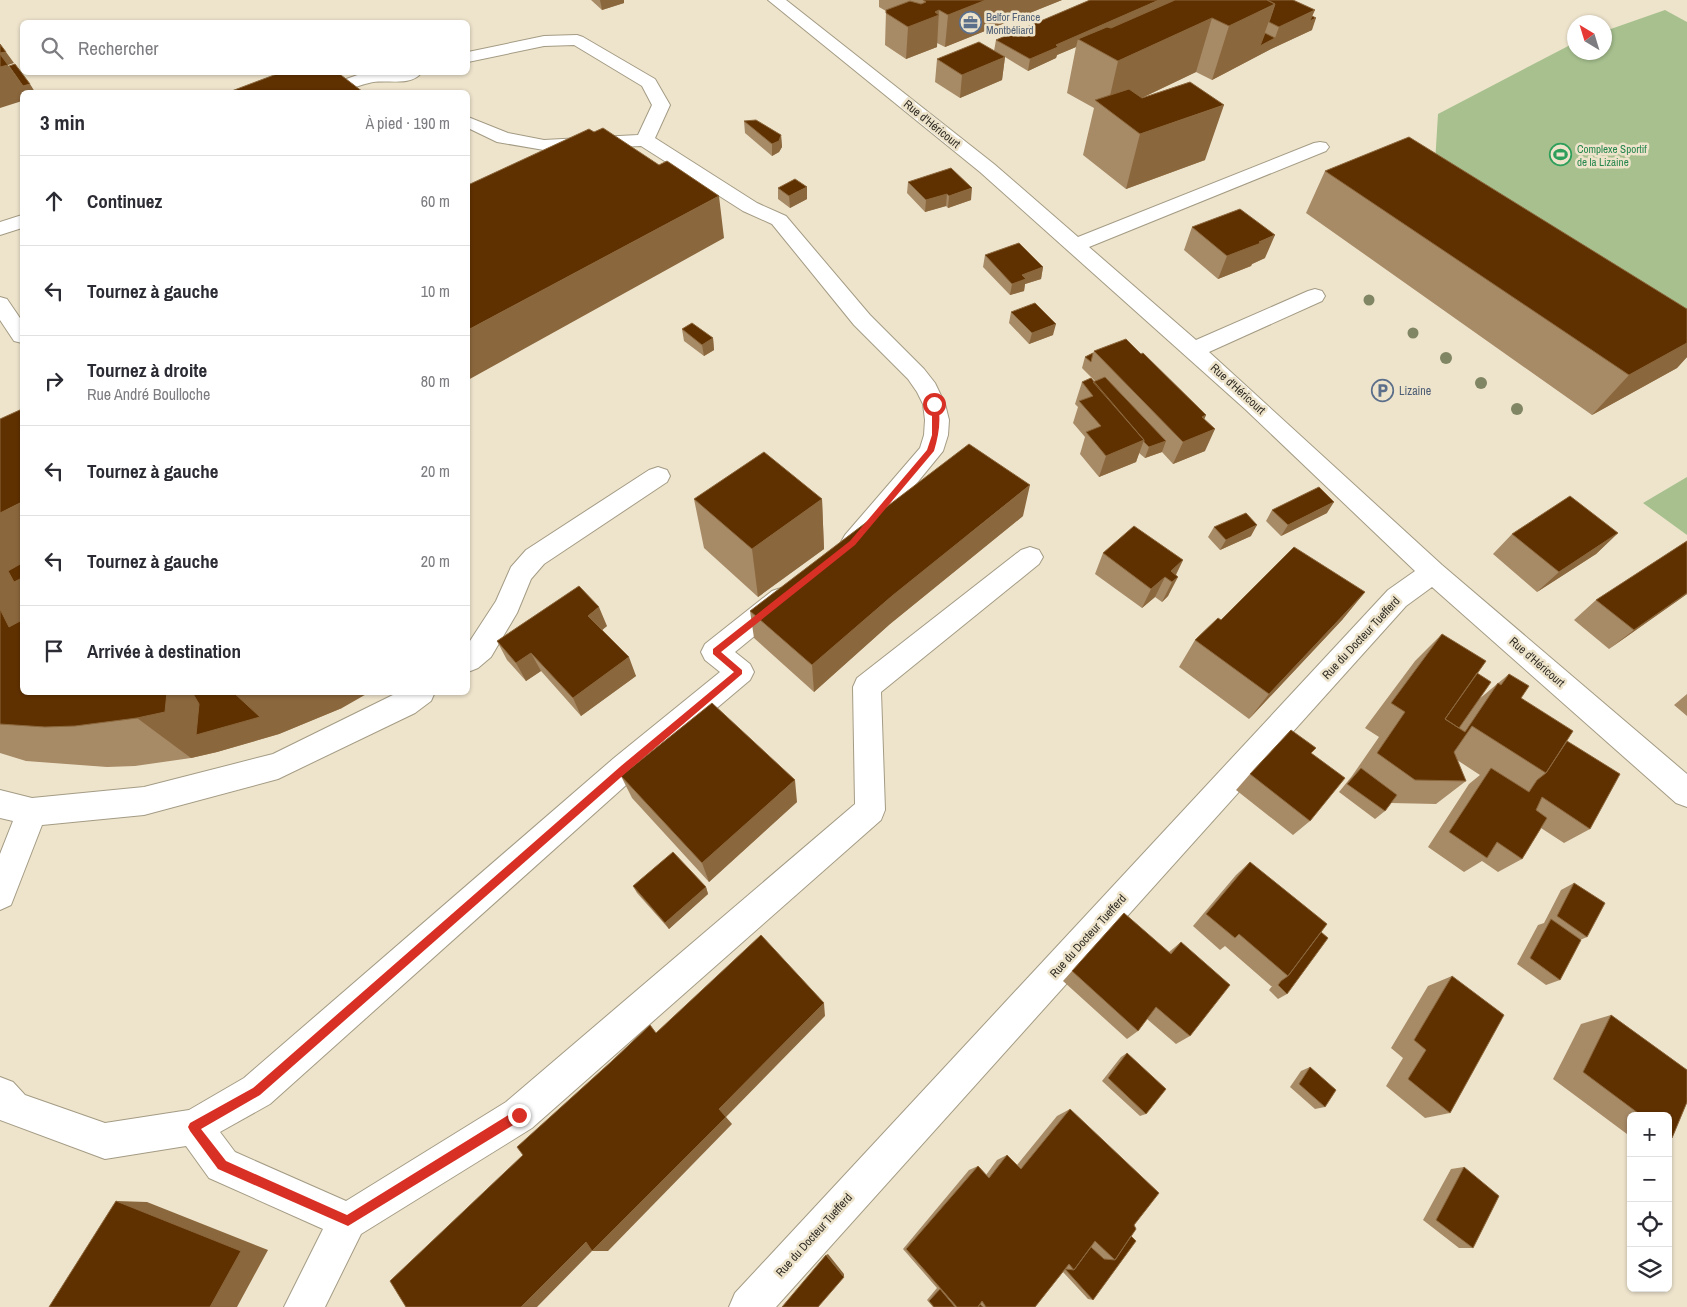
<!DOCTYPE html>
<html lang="fr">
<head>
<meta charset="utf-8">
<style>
	body { margin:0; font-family:"Archivo Narrow",sans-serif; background:#f7f7f7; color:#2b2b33 }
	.controls { position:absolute; right:15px; bottom:15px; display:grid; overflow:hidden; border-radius:8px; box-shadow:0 1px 4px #0004 }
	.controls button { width:45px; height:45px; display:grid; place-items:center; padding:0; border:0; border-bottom:1px solid #e1e1e2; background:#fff; color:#2b2b33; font:25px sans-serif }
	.compass { position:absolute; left:1567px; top:15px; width:45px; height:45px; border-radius:50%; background:#fff; box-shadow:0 1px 4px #0004; rotate:322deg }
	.stop { position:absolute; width:15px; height:15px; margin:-11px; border:4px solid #d93025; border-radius:50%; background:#fff }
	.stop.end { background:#d93025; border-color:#fff; box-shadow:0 1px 5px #0008 }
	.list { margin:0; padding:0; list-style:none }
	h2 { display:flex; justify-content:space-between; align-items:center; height:65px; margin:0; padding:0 20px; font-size:21px }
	h2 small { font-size:16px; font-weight:400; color:#7c7c81 }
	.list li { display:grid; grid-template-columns:32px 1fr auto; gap:15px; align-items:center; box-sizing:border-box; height:90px; padding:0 20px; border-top:1px solid #e1e1e2 }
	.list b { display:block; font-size:19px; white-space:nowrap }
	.list p { margin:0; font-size:16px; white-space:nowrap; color:#7c7c81 }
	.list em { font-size:16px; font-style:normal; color:#7c7c81 }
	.icon { flex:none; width:28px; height:28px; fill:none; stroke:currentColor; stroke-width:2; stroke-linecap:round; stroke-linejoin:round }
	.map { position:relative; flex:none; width:1687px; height:1307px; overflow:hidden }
	.search { position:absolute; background:#fff; box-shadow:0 1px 4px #0004; left:20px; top:20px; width:450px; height:55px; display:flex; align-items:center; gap:12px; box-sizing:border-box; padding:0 18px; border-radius:8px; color:#7c7c81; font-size:19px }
	.panel { position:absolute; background:#fff; box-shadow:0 1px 4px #0004; left:20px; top:90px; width:450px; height:605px; border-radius:8px }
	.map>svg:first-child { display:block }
</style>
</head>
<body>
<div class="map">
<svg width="1687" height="1307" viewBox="0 0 1687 1307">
	<rect width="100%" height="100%" fill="#eee4cc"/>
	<path fill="#a7c08e" d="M1665,10L1687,22V354L1433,196L1438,114L1574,43V52H1604L1605,31Z
		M1687,477V535L1643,503Z"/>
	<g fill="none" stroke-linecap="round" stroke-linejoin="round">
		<defs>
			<path id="minor" d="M768,0H786L994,164L1078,237L1314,143L1320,142L1326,143L1329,147L1326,151L1089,247L1196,340L1308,291L1315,289L1322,291L1325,296L1322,301L1209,352L1442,565L1687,774V807L1676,803L1432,587L1406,606L776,1307H729L735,1293L1388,590L1415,571L1245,409L980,172Z
				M577,35L583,37L655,79L670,105L655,138L757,203L786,216L870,315L924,369L935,383L945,404L949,420L948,435L943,451L863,549L854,552L845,549L841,542L845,535L920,448L924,435L925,420L923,404L917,392L908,379L854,325L772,224L743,211L641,146L544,150L497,142L468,128V117L508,133L544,140L638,135L652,105L642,86L574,45L544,46L468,62V52L544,36Z
				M366,72H422C411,88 384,78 369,83C349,88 340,95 318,92L321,88Z
				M22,215V228L0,235V222Z
				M0,297L7,299L22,321V343L14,341L0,320Z
				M658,467L667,470L670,476L667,482L544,564L531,579L517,613L491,657L478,668L468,672V644L496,601L511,567L526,550L649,470Z
				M1030,547L1039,550L1043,557L1039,564L881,692L885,810L881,820L532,1128L361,1234L325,1307H284L323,1229L209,1178L186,1146L105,1159L0,1120V1077L13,1082L25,1095L105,1123L189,1110L244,1078L614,758L720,672L705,660L701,652L705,644L772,591L781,588L790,591L794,599L790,607L735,652L750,664L754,672L750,680L634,778L270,1104L220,1132L235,1152L346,1201L506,1102L855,804L853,687L857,678L1021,550Z
				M399,692H435L431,701L415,713L278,779L144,815L42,825L11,905L0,910V854L13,821L0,818V790L32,798L144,787L273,754Z"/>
		</defs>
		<use href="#minor" stroke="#a49b84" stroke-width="2"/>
		<use href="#minor" fill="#fff" fill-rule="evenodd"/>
	</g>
	<g fill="#808663">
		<circle cx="1369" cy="300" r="5.5"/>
		<circle cx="1413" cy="333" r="5.5"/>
		<circle cx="1446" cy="358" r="6"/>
		<circle cx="1481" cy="383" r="6"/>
		<circle cx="1517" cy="409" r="6"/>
	</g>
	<path fill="#a78a66" d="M591,0H624V3L602,10Z
		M879,0H1062L945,47L937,43V47L906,59L885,45L886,11L879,7Z
		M1090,0L1312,16V30L1271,49L1212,80L1196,72L1142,98L1205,160L1126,189L1083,155L1094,108L1067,93L1076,47L1057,55L1056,58L1028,71L1005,57L1002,80L960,98L935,82L937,59L994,51L996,40Z
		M744,121L781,135L782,147L779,152L772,156L745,133Z
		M1325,171L1687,309V357L1677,368L1592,415L1306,213Z
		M908,182L971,200L948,208L946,206L925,212L907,193Z
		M778,188L807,199L790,208L778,199Z
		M1192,227L1265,258L1252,264L1251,266L1218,279L1184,250Z
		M985,255L1043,267L1041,279L1025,284L1024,291L1010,295L983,267Z
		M1011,312L1053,335L1029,344L1009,323Z
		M682,329L713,338L714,350L704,356L684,341Z
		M1094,351L1141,354L1206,415L1204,419L1205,451L1173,464L1162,452L1145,458L1139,453L1136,462L1099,477L1080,454L1085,437L1073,423L1078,407L1075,404L1082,382L1095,381L1082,368L1085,357L1093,353Z
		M0,419L22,692L342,708L279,734L217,752L191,758L135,766L107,767L26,761L0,753Z
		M694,499H822L824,549L758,597L704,548Z
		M1272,510L1327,513L1281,536L1266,521Z
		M1023,516L890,624L814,692L754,638L750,611Z
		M1214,527L1251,536L1220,550L1208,537Z
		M1618,533L1596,554L1537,592L1493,554L1512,534Z
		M1687,541V594L1609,649L1574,620L1596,600Z
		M1103,553L1183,560L1176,575L1168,596L1162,602L1155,597L1142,608L1095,574Z
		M1365,592L1342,620L1249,719L1179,667L1195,640L1221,620Z
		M607,626L602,630L636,676L581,716L541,671L526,681L507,660L497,641Z
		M1442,634L1477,673L1478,700L1509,674L1521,698L1567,741L1590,829L1564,843L1541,828L1522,859L1498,872L1482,861L1464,872L1428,847L1469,784L1480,775L1457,760L1466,781L1436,804L1391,803L1385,811L1375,819L1339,792L1352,776L1379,737L1365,728L1415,661Z
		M1687,694V716L1674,705Z
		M1311,753L1310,821L1293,835L1236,790L1250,774Z
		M621,776L797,802L709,882L632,798Z
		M1250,862L1321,932L1287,994L1278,999L1269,990L1272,986H1271L1225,946L1220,950L1193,926L1236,875Z
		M1574,883L1587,937L1580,940L1560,980L1546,985L1517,964L1538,925L1544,923L1561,890Z
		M633,886L706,887L708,894L669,929L637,893Z
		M1181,942L1190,1036L1176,1044L1147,1019L1138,1031L1127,1039L1063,981L1072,971L1169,952Z
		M1452,976L1450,1113L1425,1118L1386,1086L1403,1058L1391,1048L1428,986Z
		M1611,1015L1687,1070V1102L1672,1138H1668V1116H1631V1137L1553,1079L1581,1024Z
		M1127,1053L1146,1114L1140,1116L1102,1081L1121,1057Z
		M1310,1067L1325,1107L1315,1109L1290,1087L1301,1071Z
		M1070,1109L1134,1225L1131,1236L1093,1300L1088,1299L1063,1272L1035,1307H933L927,1300L937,1288L903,1249L969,1170L978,1166L986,1175L997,1160L1007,1155L1017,1165L1057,1116Z
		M1464,1167L1473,1248H1459L1423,1220L1451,1169Z"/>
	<path fill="#8b673d" d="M600,0H624V3L602,10Z
		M986,0H1062L945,47L948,15Z
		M1159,0H1182L1085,43L1078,39L1076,47L1057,55L1056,58L1028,71L1030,59L1056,45Z
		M1275,4L1260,46L1275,38L1279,27L1315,10L1310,21L1316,18L1312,30L1271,49L1212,80L1229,26Z
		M939,10L937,47L906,59L908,27Z
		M1212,18L1196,72L1112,112L1107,109L1118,61Z
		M6,52L14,63L8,65L23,86L30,84L35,92H22V101L0,108V53Z
		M1005,57L1002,80L960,98L962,75Z
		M1224,105L1205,160L1126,189L1140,134Z
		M781,135L782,147L779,152L772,156V144Z
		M807,187V199L790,208L789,196Z
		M972,188L971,200L948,208L949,196Z
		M947,194L946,206L925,212L926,200Z
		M719,196L724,238L468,380V330Z
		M1275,235L1265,258L1252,264L1251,266L1218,279L1227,256Z
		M1043,267L1041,279L1025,284L1024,291L1010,295L1012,284L1022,275Z
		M1056,324L1053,335L1029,344L1032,333Z
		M713,338L714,350L704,356L702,345Z
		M1687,343V357L1677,368L1592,415L1629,375Z
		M1206,415L1197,436L1215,429L1205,451L1173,464L1183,442L1202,417Z
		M1144,440L1136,462L1099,477L1106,456Z
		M1166,441L1162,452L1145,458L1149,447Z
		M1030,485L1023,516L890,624L814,692L812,665L892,596Z
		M822,499L824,549L758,597L752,549Z
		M22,502V636L9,627L0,609V513Z
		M1334,502L1327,513L1281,536L1288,525Z
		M1257,525L1251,536L1220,550L1226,540Z
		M1618,533L1596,554L1537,592L1559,572Z
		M1183,560L1173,580L1171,571Z
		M1165,577L1155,597L1142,608L1151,589Z
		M1178,577L1168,596L1162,602L1172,582Z
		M1365,592L1342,620L1249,719L1269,694Z
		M1687,593V594L1609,649L1634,630Z
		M599,607L607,626L596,635L588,616Z
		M531,653L541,671L526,681L516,663Z
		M629,657L636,676L581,716L573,698Z
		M167,692H370L342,708L279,734L217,752L191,758L137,718Z
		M795,780L797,802L709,882L702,863Z
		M706,887L708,894L669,929L665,923Z
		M824,1003L825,1016L726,1117L732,1124L608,1251H592L537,1307H521Z
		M116,1201L147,1202L268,1250L237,1307H210Z
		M828,1254L844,1274V1277L826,1255Z"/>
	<path fill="#603100" stroke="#8b673d" d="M923,0H986L948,15L939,10L935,12L939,15L908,27L886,13V10L910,1L921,4L926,2Z
		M1090,0H1159L1056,45L1058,47L1030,59L996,40Z
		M1175,0H1267L1275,4L1229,26L1212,18L1118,61L1078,39L1107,27L1111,28Z
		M1267,0H1293L1315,10L1279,27L1269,22L1275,4Z
		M1312,16L1316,18L1310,21Z
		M1265,33L1275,38L1260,46Z
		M979,42L1005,57L962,75L937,59Z
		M0,44L6,52L0,53Z
		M0,54L8,65L0,67Z
		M15,64L30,84L23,86L9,66Z
		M282,72H337L363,92H229Z
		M1190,82L1224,105L1140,134L1095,100L1129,89L1142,98Z
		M756,120L781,135L779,141L772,144L744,121Z
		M603,128L659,165L667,161L719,196L468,330V185L589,129L594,132Z
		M1409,137L1687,309V343L1629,375L1325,171Z
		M951,168L972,188L949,196L947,194L926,200L908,182Z
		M795,179L807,187L789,196L778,188Z
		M1240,209L1275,235L1259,242L1261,243L1227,256L1192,227Z
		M1019,243L1043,267L1022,275L1026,279L1012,284L985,255Z
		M1035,303L1056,324L1032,333L1011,312Z
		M692,323L713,338L702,345L682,329Z
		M1126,339L1141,354L1143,353L1206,415L1202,417L1215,429L1183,442L1094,351Z
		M1093,353L1091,362L1085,357Z
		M1105,377L1166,441L1149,447L1144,442V440L1093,382Z
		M1091,378L1144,440L1106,456L1086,432L1101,426L1079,401L1093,396L1082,382Z
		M22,409V502L0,513V419Z
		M969,444L1030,485L892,596L812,665L750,611Z
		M764,452L822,499L752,549L694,499Z
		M1319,487L1334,502L1288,525L1272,510Z
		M1570,496L1618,533L1559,572L1512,534Z
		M1246,513L1257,525L1226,540L1214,527Z
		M1134,526L1183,560L1171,571L1178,577L1172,582L1165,577L1151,589L1103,553Z
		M1687,541V593L1634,630L1596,600Z
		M1294,547L1365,592L1269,694L1195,640L1218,618L1221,620Z
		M22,563V578L14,582L8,571Z
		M579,586L599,607L588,616L629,657L573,698L531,653L516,663L497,641Z
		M0,609L9,627L22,620V692H167L165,712L137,718L75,726L45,727L0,724Z
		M1442,634L1486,661L1445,719L1465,732L1498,683L1501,685L1509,674L1529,686L1521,698L1573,731L1546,773L1472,726L1454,752L1466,781L1415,780L1377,753L1405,712L1391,703Z
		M1477,673L1491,682L1459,728L1445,719Z
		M192,692H233L260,717L196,735L199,704Z
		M712,703L795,780L702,863L621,776Z
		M1291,730L1316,748L1311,753L1345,778L1310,821L1250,774Z
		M1567,741L1620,774L1590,829L1542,797L1536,810L1547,818L1522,859L1497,842L1487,858L1449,832L1491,768L1529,792L1537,780L1546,773Z
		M1361,768L1397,795L1385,811L1347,784Z
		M673,852L706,887L665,923L633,886Z
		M1250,862L1327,924L1288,976L1239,934L1235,938L1206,914Z
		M1574,883L1605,903L1587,937L1557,916Z
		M1124,913L1171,954L1181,942L1230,985L1190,1036L1156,1007L1138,1031L1072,971Z
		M1551,919L1581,940L1560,980L1530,958Z
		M1321,932L1328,938L1287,994L1278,985L1281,981L1288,976Z
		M761,935L824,1003L719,1109L726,1117L592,1251L586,1242L521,1307H406L390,1281L523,1155L517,1147L612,1061L650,1025L656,1033Z
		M1452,976L1504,1015L1450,1113L1408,1079L1426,1050L1414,1040Z
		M1611,1015L1687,1070V1102L1672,1138L1668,1135V1116H1642L1583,1072Z
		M1127,1053L1166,1089L1146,1114L1108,1078Z
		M1310,1067L1336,1090L1325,1107L1299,1084Z
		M1070,1109L1159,1193L1134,1225L1136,1229L1115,1260L1095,1241L1074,1270L1069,1264L1035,1307H986L982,1301L978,1307H957L906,1249L978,1166L989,1178L1007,1155L1021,1169Z
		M1464,1167L1499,1196L1473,1248L1436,1220Z
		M116,1201L241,1251L210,1307H49Z
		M1131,1236L1136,1241L1093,1300L1065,1269H1066L1074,1270L1091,1247L1104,1259L1115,1260Z
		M826,1255L844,1277L818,1307H782Z
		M940,1289L955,1307H934L929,1301Z
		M980,1304L983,1307H978Z"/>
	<path fill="#d93025" d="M932,403L938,404C941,421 939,434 934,451L855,545L721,652L742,670V674L628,771L260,1095L201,1129L226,1161L347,1215L515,1111L519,1110L523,1111L524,1115L523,1119L348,1226L218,1169L190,1131L188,1127L190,1123L253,1088L621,766L734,672L713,654V649L850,541L927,450L932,435Z"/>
	<defs>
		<symbol id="office-ring" viewBox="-11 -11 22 22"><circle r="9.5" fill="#eee4cc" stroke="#5c6f8a" stroke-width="1.5"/><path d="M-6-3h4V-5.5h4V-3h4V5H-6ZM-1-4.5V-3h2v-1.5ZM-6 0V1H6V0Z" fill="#5c6f8a"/></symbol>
		<symbol id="stadium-ring" viewBox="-11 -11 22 22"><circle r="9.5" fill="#eee4cc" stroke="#2e9e5b" stroke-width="1.5"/><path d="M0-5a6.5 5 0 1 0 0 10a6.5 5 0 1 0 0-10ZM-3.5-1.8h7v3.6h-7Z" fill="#2e9e5b"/></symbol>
		<symbol id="parking-ring" viewBox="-11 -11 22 22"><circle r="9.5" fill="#eee4cc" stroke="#5c6f8a" stroke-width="1.5"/><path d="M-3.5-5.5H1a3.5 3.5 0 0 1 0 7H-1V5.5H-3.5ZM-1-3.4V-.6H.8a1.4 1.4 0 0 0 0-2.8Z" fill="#5c6f8a"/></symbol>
	</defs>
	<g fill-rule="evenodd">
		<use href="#office-ring" x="958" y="10" width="25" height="25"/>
		<use href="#stadium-ring" x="1548" y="142" width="25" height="25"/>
		<use href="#parking-ring" x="1370" y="378" width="25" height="25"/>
	</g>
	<g text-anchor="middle" stroke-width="5" stroke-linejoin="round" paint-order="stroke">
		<g font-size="11" fill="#4e5e75" stroke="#eee4cc" text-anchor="start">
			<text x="986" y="21">Belfor France<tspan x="986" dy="13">Montbéliard</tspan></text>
		</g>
		<g font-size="11" fill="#27864d" stroke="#eee4cc" text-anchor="start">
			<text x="1577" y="153">Complexe Sportif<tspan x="1577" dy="13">de la Lizaine</tspan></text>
		</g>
		<g font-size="12" fill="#322e25" stroke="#eee4cc">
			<text transform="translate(932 124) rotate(39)" y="4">Rue d'Héricourt</text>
			<text transform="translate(1238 389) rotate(42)" y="4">Rue d'Héricourt</text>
			<text transform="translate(1361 638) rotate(-47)" y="4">Rue du Docteur Tuefferd</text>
			<text transform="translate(1537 662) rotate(41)" y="4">Rue d'Héricourt</text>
			<text transform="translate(1088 936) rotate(-48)" y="4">Rue du Docteur Tuefferd</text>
			<text transform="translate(814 1235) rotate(-48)" y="4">Rue du Docteur Tuefferd</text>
		</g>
		<g font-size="12" fill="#4e5e75" stroke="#eee4cc" text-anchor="start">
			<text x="1399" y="395">Lizaine</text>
		</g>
	</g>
</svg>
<div class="controls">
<button>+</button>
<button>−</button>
<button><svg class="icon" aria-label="locate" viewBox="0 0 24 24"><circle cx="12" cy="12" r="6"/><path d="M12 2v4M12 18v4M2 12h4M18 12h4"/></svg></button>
<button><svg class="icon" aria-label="layers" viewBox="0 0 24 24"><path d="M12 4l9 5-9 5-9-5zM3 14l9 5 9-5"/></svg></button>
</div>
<svg class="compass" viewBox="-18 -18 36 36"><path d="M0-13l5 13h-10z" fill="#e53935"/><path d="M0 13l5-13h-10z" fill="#7c7c81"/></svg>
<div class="stop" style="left:934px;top:404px"></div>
<div class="stop end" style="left:519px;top:1115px"></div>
<div class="search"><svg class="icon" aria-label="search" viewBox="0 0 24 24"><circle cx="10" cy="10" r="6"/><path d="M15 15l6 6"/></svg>Rechercher</div>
<section class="panel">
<h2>3 min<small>À pied · 190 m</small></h2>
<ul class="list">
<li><svg class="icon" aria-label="ahead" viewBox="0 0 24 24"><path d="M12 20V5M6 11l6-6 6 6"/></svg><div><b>Continuez</b></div><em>60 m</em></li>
<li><svg class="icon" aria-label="left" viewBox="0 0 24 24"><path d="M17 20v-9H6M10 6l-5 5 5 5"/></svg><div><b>Tournez à gauche</b></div><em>10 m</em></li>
<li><svg class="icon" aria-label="right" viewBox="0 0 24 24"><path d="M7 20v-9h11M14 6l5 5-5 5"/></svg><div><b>Tournez à droite</b><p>Rue André Boulloche</p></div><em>80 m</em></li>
<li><svg class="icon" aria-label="left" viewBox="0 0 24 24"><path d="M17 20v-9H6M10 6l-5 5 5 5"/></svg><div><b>Tournez à gauche</b></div><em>20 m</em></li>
<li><svg class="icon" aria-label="left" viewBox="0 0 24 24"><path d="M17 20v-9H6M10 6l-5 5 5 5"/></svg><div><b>Tournez à gauche</b></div><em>20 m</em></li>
<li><svg class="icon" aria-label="arrive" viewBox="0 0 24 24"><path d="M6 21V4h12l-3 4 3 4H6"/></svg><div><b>Arrivée à destination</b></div></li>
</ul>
</section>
</div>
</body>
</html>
